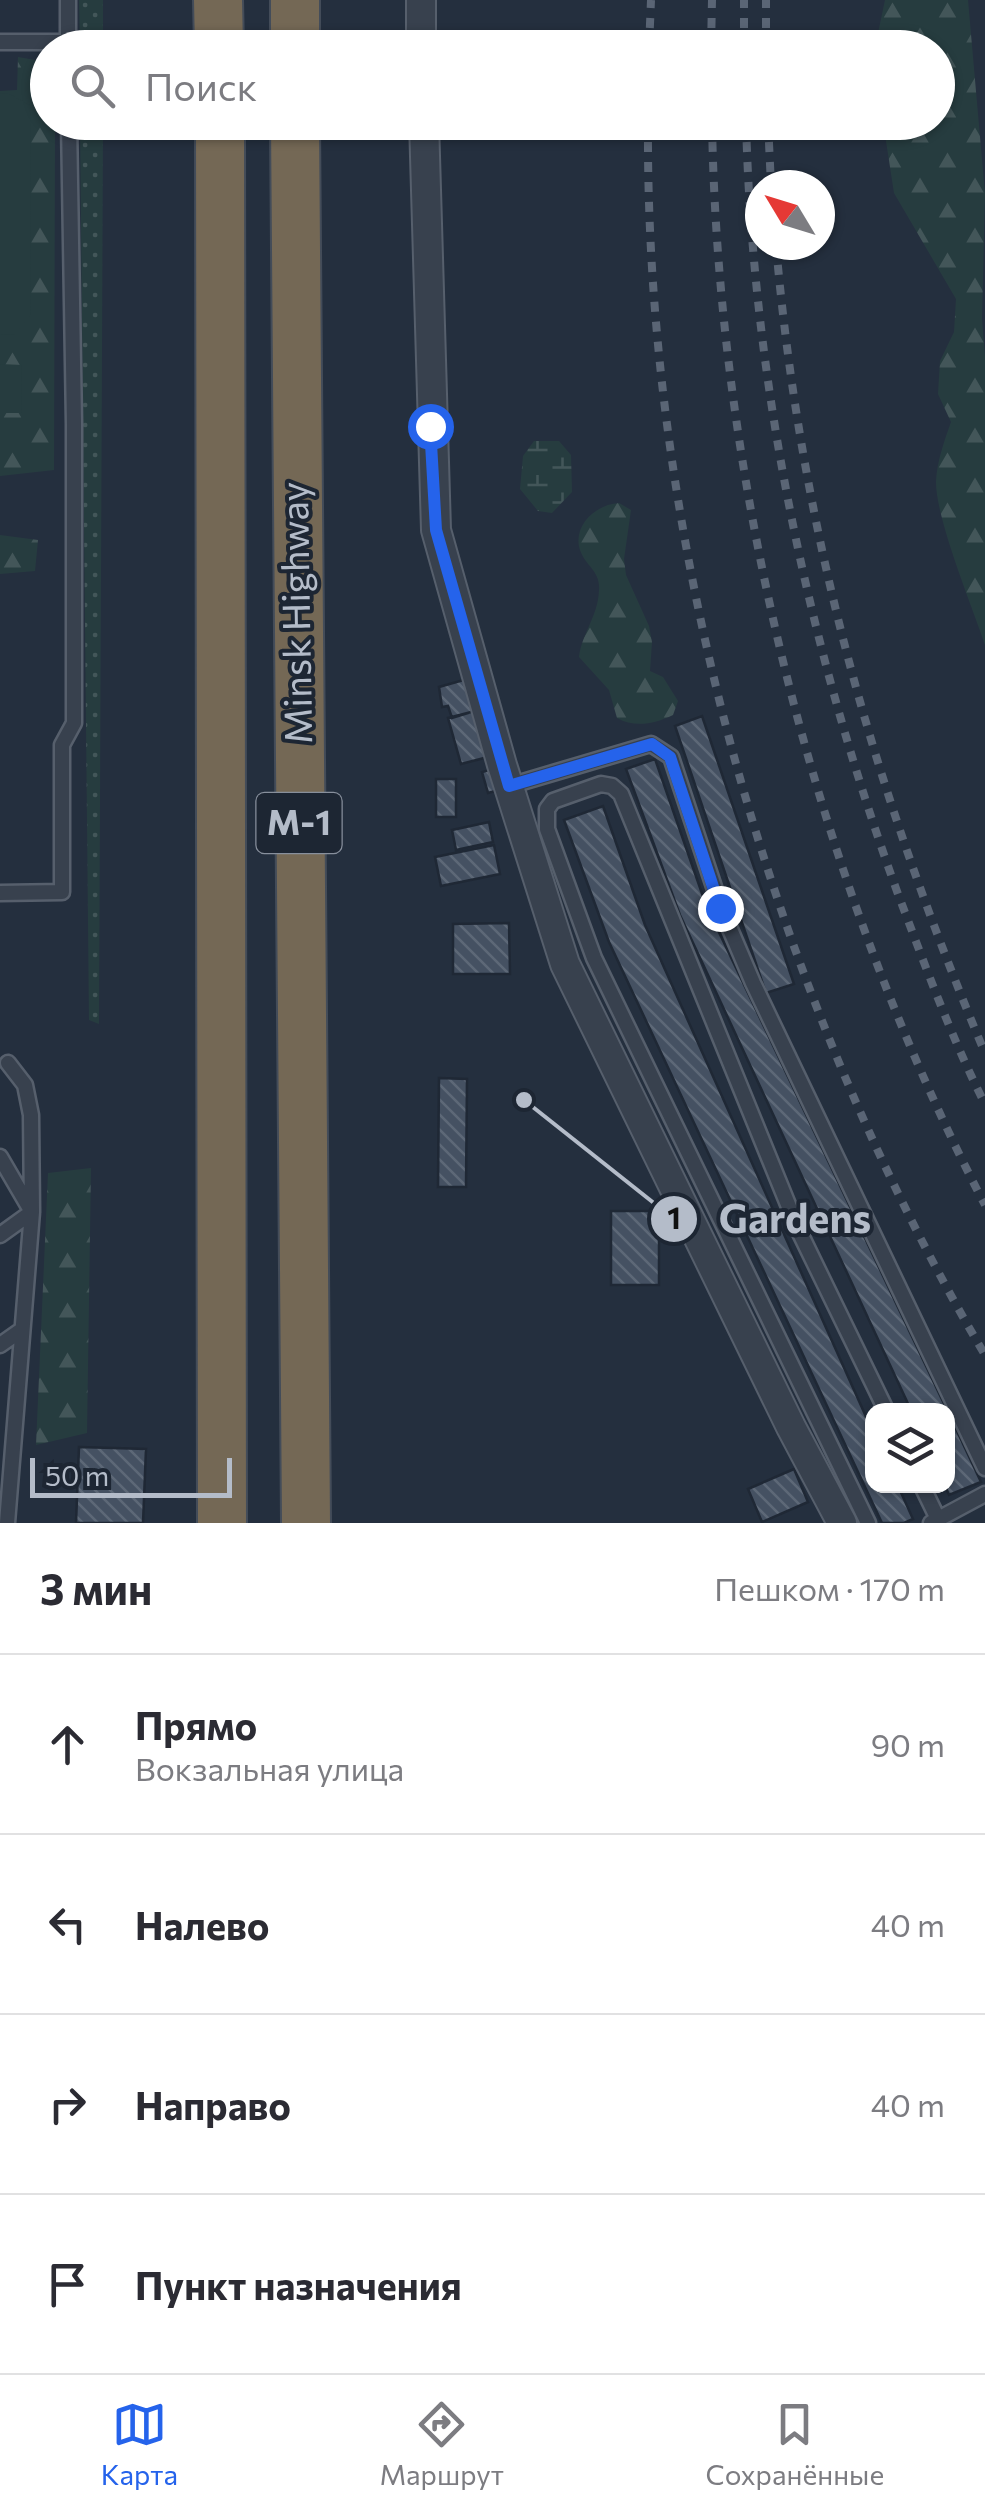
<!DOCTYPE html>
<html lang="ru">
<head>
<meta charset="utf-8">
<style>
	body { margin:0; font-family:Commissioner,sans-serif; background:#f2f2f3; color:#2b2b33 }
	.controls { position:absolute; right:30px; bottom:30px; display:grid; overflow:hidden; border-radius:20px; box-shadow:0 2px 8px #0004 }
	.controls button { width:90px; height:90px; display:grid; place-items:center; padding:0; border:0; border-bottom:2px solid #e1e1e2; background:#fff; color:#2b2b33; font:50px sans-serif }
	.compass { position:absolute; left:745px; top:170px; width:90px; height:90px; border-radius:50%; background:#fff; box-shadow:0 2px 8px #0004; rotate:308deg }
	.scale { position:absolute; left:30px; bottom:25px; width:202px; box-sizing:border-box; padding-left:10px; border:5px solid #b4bcc9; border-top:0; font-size:28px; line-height:35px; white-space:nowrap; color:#b4bcc9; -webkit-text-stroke:8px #1d2633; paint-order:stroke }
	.stop { position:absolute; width:30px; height:30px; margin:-22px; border:8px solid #2563eb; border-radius:50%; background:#fff }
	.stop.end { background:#2563eb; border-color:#fff; box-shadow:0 2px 10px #0008 }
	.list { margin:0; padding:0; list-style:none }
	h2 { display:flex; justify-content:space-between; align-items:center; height:130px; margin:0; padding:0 40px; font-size:42px }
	h2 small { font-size:32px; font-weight:400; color:#7c7c81 }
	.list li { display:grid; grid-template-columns:65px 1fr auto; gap:30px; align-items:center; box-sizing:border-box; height:180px; padding:0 40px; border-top:2px solid #e1e1e2 }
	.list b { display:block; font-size:38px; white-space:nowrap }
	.list p { margin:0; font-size:32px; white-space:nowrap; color:#7c7c81 }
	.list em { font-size:32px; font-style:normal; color:#7c7c81 }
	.icon { flex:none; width:55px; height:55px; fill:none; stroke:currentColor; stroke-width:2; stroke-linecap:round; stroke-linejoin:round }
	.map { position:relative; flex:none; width:985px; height:1523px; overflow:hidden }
	.search { position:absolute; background:#fff; box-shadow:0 2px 8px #0004; left:30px; right:30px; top:30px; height:110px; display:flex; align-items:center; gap:25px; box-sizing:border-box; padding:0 35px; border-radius:55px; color:#7c7c81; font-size:38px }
	.sheet { height:850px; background:#fff }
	nav { display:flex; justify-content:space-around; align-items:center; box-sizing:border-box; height:140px; border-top:2px solid #e1e1e2; background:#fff; font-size:28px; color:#7c7c81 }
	nav a { display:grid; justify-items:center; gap:5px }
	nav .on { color:#2563eb }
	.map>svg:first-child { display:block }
</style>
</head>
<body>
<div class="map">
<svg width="985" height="1523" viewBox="0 0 985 1523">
	<defs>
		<pattern id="grass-dots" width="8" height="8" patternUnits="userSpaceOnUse" patternTransform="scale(2.5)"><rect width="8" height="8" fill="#263c3f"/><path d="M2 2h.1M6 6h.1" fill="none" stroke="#435659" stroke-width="1.8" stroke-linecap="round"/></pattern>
		<pattern id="forest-firs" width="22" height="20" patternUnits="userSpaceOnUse" patternTransform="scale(2.5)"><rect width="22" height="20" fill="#263c3f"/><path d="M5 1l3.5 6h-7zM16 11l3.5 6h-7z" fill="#435659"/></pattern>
		<pattern id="wetland-marsh" width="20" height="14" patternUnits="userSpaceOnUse" patternTransform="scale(2.5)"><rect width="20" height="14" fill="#263c3f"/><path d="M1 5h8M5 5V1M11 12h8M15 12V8" fill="none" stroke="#435659"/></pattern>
		<pattern id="building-back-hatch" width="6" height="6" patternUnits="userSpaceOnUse" patternTransform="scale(2.5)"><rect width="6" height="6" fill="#455162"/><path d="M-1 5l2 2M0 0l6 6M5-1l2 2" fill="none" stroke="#5d6877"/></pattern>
	</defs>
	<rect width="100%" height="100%" fill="#242f3e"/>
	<path fill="url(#grass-dots)" d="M79,0H103V47H80Z
		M80,123H103L99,1024L89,1020Z"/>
	<path fill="url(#forest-firs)" d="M885,0H968L985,194L982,319L985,356V645C972,606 936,519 936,482C937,461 944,442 951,422L938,394L940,361L954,332L956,299L894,193L884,128V123L938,122V48L879,47L877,38Z
		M18,57L47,62L48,122L55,123L54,470L0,476V91L17,90Z
		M619,503L631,510L624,559L626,575L649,626L652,642L650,671L663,677L678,701L673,715C654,724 635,728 617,718L609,690L579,657C582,633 598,616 599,591C601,571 586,567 580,550C572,525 597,504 619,503Z
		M0,535L38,540L35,571L0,574Z
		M91,1168L87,1433L36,1445L48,1173Z"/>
	<path fill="url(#wetland-marsh)" d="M534,441H559L571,455L572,492L552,513L538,511L520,489L523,456Z"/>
	<path fill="#263c3f" d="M8,93L31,106L30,316L14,335L0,334V94Z
		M0,364L22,365L21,413H0Z"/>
	<path fill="url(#building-back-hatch)" stroke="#1f2835" stroke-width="2.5" d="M467,679L475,711L452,718L448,706L442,707L439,687Z
		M475,711L488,757L461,764L448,718Z
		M702,716L794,984L766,993L675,726Z
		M655,759L706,905L947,1410H911L680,915L626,769Z
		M493,769L499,790L488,793L482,772Z
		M436,779H456V817H436Z
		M603,806L645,925L872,1430V1486H898L913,1519L904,1523H882L609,942L564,820Z
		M489,822L493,842L456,850L452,830Z
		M494,845L500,874L441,886L435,857Z
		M509,923L510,974H453V924Z
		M439,1078L467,1079L466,1187H438Z
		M611,1211H659V1285H611Z
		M948,1412L981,1482L949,1495L945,1486H948Z
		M79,1447L146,1449L143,1523H76Z
		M794,1469L808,1502L762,1522L748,1489Z"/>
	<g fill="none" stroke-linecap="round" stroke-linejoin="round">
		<defs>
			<path id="lane" d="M68,0V48
				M0,42H68
				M509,786L651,744L671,757L721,908L753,983L985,1468
				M0,893L62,892V745L74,723V424L69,122
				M0,1157L32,1212L0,1235
				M0,1345L20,1331
				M922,1486L938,1519
				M7,1523L32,1212L31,1115L25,1085L8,1063
				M868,1523L594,958L547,829V809L553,801L601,784L612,786L621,794L798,1229L886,1410
				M931,1523L985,1494"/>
			<path id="street" d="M421,0V48
				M424,122L436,530L502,765L565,964L791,1427L842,1523"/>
			<path id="highway" d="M218,0L219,48
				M295,48V0
				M220,122L222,1523
				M295,122L306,1523"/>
		</defs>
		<use href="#lane" stroke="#565f6c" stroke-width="19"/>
		<use href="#street" stroke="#565f6c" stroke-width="32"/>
		<use href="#highway" stroke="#434c59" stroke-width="52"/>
		<use href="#lane" stroke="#38414e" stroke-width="14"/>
		<use href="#street" stroke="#38414e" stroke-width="28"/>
		<use href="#highway" stroke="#746855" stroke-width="48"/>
		<path stroke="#5a6575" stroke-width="8" stroke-dasharray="10 10" stroke-linecap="butt" d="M649,48L651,0
			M711,48L712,0
			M744,48V0
			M766,48V0
			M648,122C645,543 771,993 985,1355
			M712,122C718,487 816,881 985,1205
			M746,122C753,386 808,647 898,894C925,965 951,1037 985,1104
			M768,122L771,185
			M776,245C801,532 873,788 985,1053"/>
	</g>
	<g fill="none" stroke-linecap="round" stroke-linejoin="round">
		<path stroke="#2563eb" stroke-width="12" d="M430,426L436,530L509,786L652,744L670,757L720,908"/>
	</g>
	<g text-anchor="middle" stroke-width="8" stroke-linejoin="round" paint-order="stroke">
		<rect fill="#1d2633" stroke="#878f9c" stroke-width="2.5" x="256.5" y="793" width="85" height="60" rx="8"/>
		<g font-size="35" font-weight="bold" fill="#b4bcc9">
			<text x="299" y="835">М-1</text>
		</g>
		<g font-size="38" fill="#b4bcc9" stroke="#1d2633">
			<text transform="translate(297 613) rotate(-91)" y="13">Minsk Highway</text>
		</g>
	</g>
	<path fill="none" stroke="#b4bcc9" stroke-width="4" d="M524 1100L674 1219"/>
	<g fill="#b4bcc9" stroke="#1d2633" stroke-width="4">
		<circle cx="524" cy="1100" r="10"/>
		<circle cx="674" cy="1219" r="25"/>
	</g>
	<g font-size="30" text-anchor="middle" font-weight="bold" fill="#111">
		<text x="674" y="1229">1</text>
	</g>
	<g font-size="40" text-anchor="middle" font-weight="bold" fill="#b4bcc9" stroke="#1d2633" stroke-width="8" stroke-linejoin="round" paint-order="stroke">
		<text x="795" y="1233">Gardens</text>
	</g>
</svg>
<div class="controls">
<button><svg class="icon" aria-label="layers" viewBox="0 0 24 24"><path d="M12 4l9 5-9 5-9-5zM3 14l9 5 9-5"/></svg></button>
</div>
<svg class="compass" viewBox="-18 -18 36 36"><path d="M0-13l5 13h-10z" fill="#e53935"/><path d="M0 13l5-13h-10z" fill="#7c7c81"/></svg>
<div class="scale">50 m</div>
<div class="stop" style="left:430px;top:426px"></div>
<div class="stop end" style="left:720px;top:908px"></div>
<div class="search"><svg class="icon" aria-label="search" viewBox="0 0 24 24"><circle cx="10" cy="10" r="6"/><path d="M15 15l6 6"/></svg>Поиск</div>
</div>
<section class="sheet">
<h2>3 мин<small>Пешком · 170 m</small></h2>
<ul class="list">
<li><svg class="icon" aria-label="ahead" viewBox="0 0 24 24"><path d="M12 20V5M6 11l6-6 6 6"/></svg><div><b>Прямо</b><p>Вокзальная улица</p></div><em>90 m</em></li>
<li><svg class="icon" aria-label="left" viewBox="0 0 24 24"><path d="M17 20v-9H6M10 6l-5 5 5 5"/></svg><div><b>Налево</b></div><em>40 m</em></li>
<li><svg class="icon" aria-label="right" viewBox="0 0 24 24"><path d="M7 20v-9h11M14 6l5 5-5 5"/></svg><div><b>Направо</b></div><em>40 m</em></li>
<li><svg class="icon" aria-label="arrive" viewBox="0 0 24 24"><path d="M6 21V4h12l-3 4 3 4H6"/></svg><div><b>Пункт назначения</b></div></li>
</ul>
</section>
<nav>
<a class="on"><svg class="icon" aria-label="map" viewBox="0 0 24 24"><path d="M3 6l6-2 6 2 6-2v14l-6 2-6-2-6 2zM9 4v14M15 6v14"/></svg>Карта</a>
<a><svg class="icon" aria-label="directions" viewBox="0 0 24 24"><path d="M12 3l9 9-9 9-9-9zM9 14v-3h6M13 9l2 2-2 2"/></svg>Маршрут</a>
<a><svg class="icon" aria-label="saved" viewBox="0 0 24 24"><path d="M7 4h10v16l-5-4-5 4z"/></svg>Сохранённые</a>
</nav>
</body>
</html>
